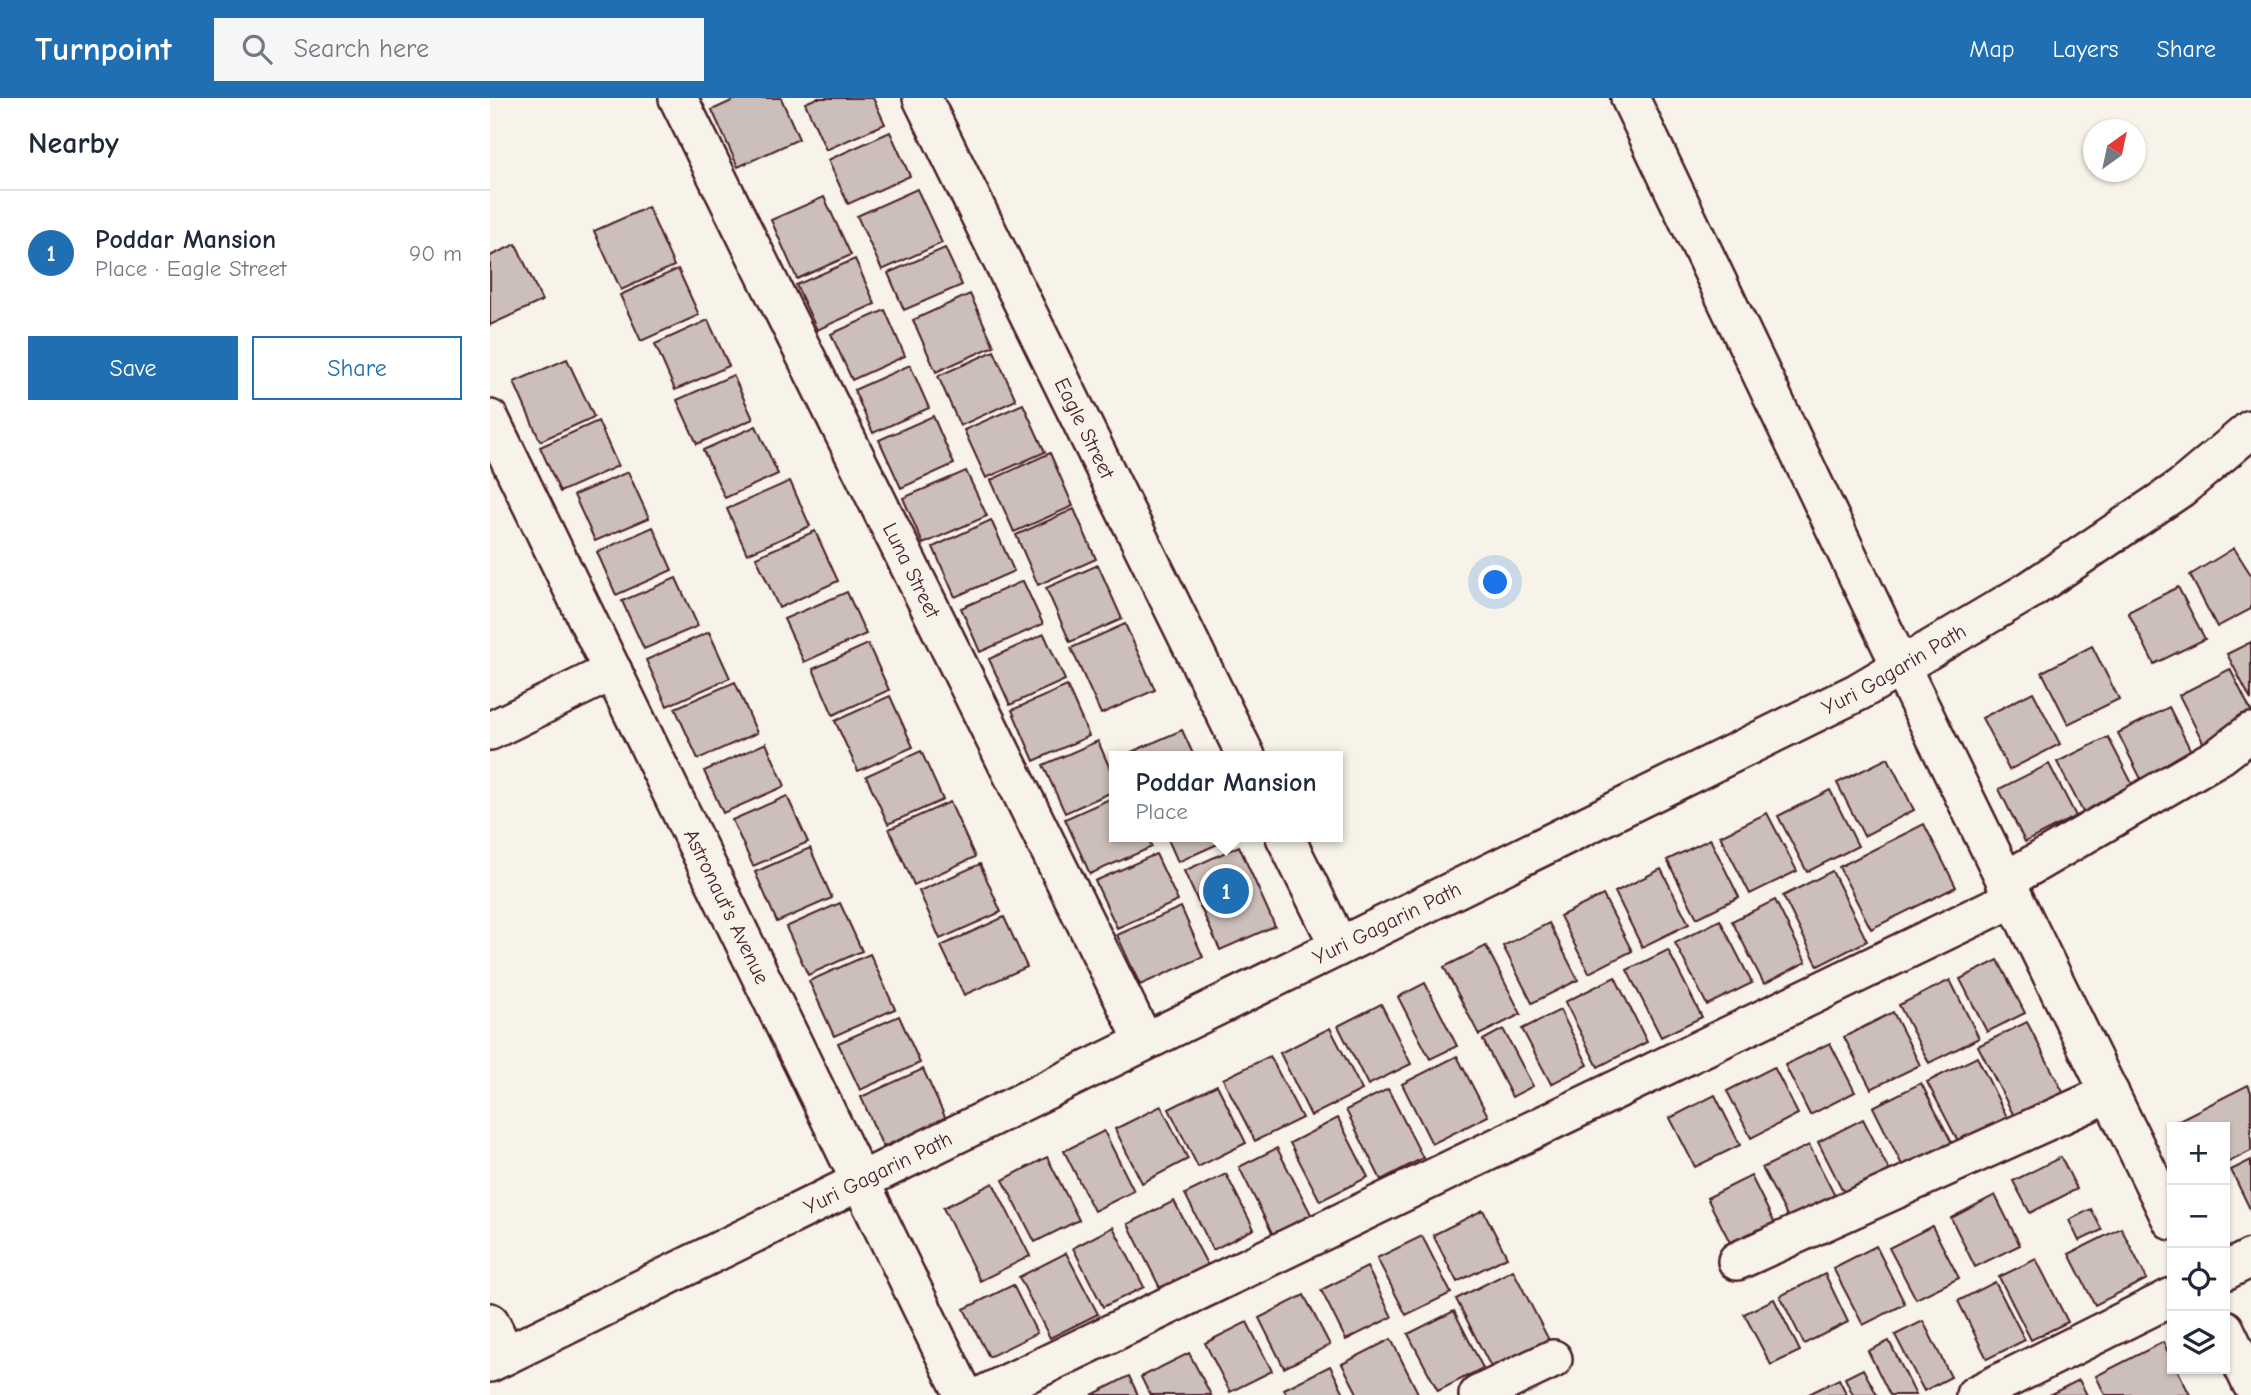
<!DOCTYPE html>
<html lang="en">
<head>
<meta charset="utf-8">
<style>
	body { margin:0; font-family:"Comic Neue",sans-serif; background:#f6f6f7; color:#1f2937 }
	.controls { position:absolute; right:21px; bottom:21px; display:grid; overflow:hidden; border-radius:0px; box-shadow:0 2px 5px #0004 }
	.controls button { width:63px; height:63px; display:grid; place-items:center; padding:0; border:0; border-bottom:2px solid #e0e1e3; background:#fff; color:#1f2937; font:35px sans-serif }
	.compass { position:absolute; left:1593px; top:21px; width:63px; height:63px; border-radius:50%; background:#fff; box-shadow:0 2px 5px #0004; rotate:33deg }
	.you { position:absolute; left:1006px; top:485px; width:24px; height:24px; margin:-18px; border:5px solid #fff; border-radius:50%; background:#1a73e8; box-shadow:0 0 0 10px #1a73e833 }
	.badge { display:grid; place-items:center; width:46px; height:46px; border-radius:50%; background:#1f6fb2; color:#fff; font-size:23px; font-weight:700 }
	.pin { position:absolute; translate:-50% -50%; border:4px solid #fff; box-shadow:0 2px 7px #0006 }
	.popup { position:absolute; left:619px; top:653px; width:234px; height:91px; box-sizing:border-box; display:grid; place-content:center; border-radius:0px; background:#fff; filter:drop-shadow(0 2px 5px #0005); font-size:23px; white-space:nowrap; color:#747a83 }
	.popup b { font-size:26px; color:#1f2937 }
	.popup::after { content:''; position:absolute; left:50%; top:100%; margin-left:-14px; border:14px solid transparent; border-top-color:#fff }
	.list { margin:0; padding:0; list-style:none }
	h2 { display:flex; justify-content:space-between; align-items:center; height:91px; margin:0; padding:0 28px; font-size:30px }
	h2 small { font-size:23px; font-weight:400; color:#747a83 }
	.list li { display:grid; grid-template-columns:46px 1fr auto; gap:21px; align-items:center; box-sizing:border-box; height:126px; padding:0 28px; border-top:2px solid #e0e1e3 }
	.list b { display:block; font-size:26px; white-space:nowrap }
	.list p { margin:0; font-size:23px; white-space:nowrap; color:#747a83 }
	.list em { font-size:23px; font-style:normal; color:#747a83 }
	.actions { display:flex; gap:14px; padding:21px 28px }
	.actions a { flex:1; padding:16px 0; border:2px solid #1f6fb2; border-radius:0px; text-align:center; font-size:24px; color:#1f6fb2 }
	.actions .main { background:#1f6fb2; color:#fff }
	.icon { flex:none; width:38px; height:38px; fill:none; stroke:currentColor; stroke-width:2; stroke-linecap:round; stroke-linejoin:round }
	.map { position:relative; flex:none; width:1761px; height:1297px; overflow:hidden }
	header { display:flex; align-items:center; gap:42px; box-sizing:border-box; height:98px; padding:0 35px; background:#1f6fb2; color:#fff }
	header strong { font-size:33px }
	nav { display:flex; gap:38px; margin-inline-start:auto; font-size:24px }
	.search { width:490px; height:63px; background:#f6f6f7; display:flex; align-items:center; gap:18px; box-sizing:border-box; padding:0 24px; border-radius:0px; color:#747a83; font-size:26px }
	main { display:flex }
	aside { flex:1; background:#fff }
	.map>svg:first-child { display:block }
</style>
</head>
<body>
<header>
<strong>Turnpoint</strong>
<div class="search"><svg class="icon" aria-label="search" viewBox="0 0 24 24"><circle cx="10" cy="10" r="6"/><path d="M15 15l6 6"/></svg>Search here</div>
<nav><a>Map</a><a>Layers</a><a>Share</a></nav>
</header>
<main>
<aside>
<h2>Nearby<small></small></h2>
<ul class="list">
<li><span class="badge">1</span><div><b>Poddar Mansion</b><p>Place · Eagle Street</p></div><em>90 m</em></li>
</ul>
<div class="actions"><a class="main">Save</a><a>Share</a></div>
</aside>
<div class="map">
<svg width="1761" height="1297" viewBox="0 0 1761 1297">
	<rect width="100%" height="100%" fill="#f7f3e8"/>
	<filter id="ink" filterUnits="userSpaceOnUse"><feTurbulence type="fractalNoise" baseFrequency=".0143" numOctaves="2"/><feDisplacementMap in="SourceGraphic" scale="14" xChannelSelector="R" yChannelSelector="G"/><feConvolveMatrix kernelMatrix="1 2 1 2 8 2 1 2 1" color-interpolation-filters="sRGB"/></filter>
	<g filter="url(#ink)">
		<path fill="#ccbfb9" stroke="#4a1f2b" stroke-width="2" d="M248,0H291L309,41L248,69L222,12Z
			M327,0H383L395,26L336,52L315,5Z
			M400,34L420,78L358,106L338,62Z
			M427,91L452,145L392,172L367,118Z
			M334,99L361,157L307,181L281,122Z
			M158,109L184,168L131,192L104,133Z
			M26,146L52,203L0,227V158Z
			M455,150L472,187L414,212L398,175Z
			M365,161L385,206L327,232L306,187Z
			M188,171L209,217L151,243L130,197Z
			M480,196L504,248L446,274L423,222Z
			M395,212L415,258L362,282L341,236Z
			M218,222L239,268L185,292L165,246Z
			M504,253L526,302L470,328L448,278Z
			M77,261L104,319L50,343L24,284Z
			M420,267L439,310L383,335L364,292Z
			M243,277L263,321L207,346L187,302Z
			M533,306L555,354L496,380L474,332Z
			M443,318L464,366L411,390L389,342Z
			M108,323L128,368L70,394L50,349Z
			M266,328L288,376L235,400L213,352Z
			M560,355L583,408L524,434L501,382Z
			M476,373L497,418L433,446L413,400Z
			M138,374L159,420L105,443L84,397Z
			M300,383L320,428L257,456L237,411Z
			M584,411L606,461L548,487L526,437Z
			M501,422L524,473L465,499L443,449Z
			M163,429L182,472L126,497L107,454Z
			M325,433L348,483L289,510L266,459Z
			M1744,450L1761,477V511L1727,529L1700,477Z
			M608,467L632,521L580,544L556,490Z
			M186,480L208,528L154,551L132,503Z
			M533,483L553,526L490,554L471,510Z
			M1688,489L1715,541L1664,566L1638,514Z
			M357,494L376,536L314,564L294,521Z
			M635,526L665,592L611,616L581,550Z
			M219,534L240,580L177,608L156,562Z
			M554,536L575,582L520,607L499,561Z
			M1761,544V602L1737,556Z
			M378,546L399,592L343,617L323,571Z
			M1602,548L1629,601L1578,626L1552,574Z
			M1740,571L1761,613V627L1716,650L1689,597Z
			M245,584L267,635L208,661L185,610Z
			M577,588L599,638L544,663L522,612Z
			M1543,594L1570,646L1519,672L1492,620Z
			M400,598L423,649L368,673L345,623Z
			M1679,609L1705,661L1654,687L1628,635Z
			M692,632L704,658H641L639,655Z
			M1618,639L1645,691L1594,716L1567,664Z
			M608,643L624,680V693L575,715L553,667Z
			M276,645L295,688L233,715L214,673Z
			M431,653L453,702L398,726L376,678Z
			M1398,660L1424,712L1374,738L1347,685Z
			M1559,666L1586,718L1535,744L1509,691Z
			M1340,692L1368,748L1317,774L1288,718Z
			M297,698L318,744L263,768L242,722Z
			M624,699V739H657L662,749L600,776L575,721Z
			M460,704L485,759L424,787L399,731Z
			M1277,715L1307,773L1260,796L1230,738Z
			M1434,726L1466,789L1381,831L1349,769Z
			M677,739H741V740L688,764Z
			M1220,741L1249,799L1207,820L1177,762Z
			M749,748L785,828L730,852L694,773Z
			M749,748L785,828L730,852L694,773Z
			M320,750L342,800L287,824L265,774Z
			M666,756L688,803L627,830L605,783Z
			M490,766L511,814L450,841L429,793Z
			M1171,771L1199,826L1152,849L1125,794Z
			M1342,773L1377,843L1328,868L1293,798Z
			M1113,797L1142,853L1099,875L1070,818Z
			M1285,802L1316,864L1274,886L1242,823Z
			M350,805L372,853L318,877L296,829Z
			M691,809L713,859L650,887L627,837Z
			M514,819L537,869L474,897L451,848Z
			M1230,822L1262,885L1217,907L1185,845Z
			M1059,825L1088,882L1042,905L1013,848Z
			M996,848L1031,916L989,937L954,869Z
			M1178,852L1212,919L1171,939L1137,872Z
			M380,856L405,911L344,938L319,883Z
			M1508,862L1535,915L1497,934L1470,881Z
			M1125,879L1157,944L1108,969L1075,904Z
			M1460,882L1489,940L1439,965L1409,907Z
			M935,885L967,948L940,961L908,899Z
			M891,906L921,966L878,987L848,928Z
			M1070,912L1098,967L1061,986L1032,931Z
			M1403,914L1430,967L1381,991L1354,939Z
			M409,918L430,965L370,992L348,945Z
			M1537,924L1574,996L1525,1020L1488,948Z
			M840,930L872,992L821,1018L790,955Z
			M1013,931L1043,988L1022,999L993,942Z
			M1340,945L1365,994L1320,1017L1295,967Z
			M780,958L812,1020L765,1043L733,981Z
			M967,958L998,1018L942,1046L912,986Z
			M1487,959L1518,1021L1469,1045L1437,984Z
			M1284,969L1308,1016L1261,1040L1237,993Z
			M433,971L456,1021L393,1049L371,999Z
			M1431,985L1462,1045L1413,1069L1383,1009Z
			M727,987L756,1045L708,1069L679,1011Z
			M1758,987L1761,994V1053L1735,1066V1029H1690L1687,1023Z
			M898,991L933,1060L891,1082L856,1012Z
			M1225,997L1250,1047L1205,1069L1180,1020Z
			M671,1008L698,1061L652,1085L625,1031Z
			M848,1020L878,1079L830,1103L800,1045Z
			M1373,1021L1400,1074L1355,1097L1328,1044Z
			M614,1033L644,1093L604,1113L574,1053Z
			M1319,1047L1347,1102L1301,1125L1272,1070Z
			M787,1050L823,1120L784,1139L749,1069Z
			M557,1059L589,1122L545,1144L513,1082Z
			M1571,1059L1587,1091L1540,1115L1523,1083Z
			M1761,1062V1113L1741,1072Z
			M736,1076L764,1131L723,1152L695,1096Z
			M1261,1078L1287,1130L1244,1152L1217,1100Z
			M503,1085L540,1158L490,1183L453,1110Z
			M1505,1097L1530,1147L1485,1169L1461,1120Z
			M684,1103L718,1168L671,1192L638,1126Z
			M1601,1111L1612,1132L1589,1143L1579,1122Z
			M993,1112L1017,1159L967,1184L943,1137Z
			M1442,1128L1469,1180L1426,1201L1399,1150Z
			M623,1129L654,1189L613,1209L583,1150Z
			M1631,1130L1657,1181L1605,1207L1579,1156Z
			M932,1138L961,1195L916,1217L887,1160Z
			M1386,1148L1415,1206L1373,1227L1343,1170Z
			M576,1155L608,1216L560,1240L529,1179Z
			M1546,1161L1578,1224L1541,1242L1509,1179Z
			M877,1169L902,1219L856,1242L831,1192Z
			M1023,1172L1060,1244L1003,1273L966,1201Z
			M1335,1176L1358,1224L1314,1246L1290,1198Z
			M1505,1184L1535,1242L1497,1261L1468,1203Z
			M523,1187L547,1235L499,1259L474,1211Z
			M814,1197L840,1247L794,1270L769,1220Z
			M1284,1201L1310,1253L1281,1267L1254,1216Z
			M964,1213L993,1270L948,1293L918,1236Z
			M1433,1223L1461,1279L1434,1293L1405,1237Z
			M757,1224L782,1273L740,1294L715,1245Z
			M901,1241L929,1297H868L852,1266Z
			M1399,1243L1426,1297H1400L1378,1253Z
			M1673,1244L1682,1262V1271H1687L1700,1297H1615L1606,1278Z
			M699,1255L721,1297H660L651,1279Z
			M840,1268L855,1297H797L794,1291Z
			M1373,1271L1387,1297H1363L1355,1280Z
			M639,1278L648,1297H602Z
			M1349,1281L1357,1297H1317Z
			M1589,1282L1597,1297H1559Z"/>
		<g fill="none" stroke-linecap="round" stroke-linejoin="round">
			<defs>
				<g id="minor">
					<path id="s1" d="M188,0L654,943"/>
					<path id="s2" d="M432,0L756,658"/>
					<path d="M1140,0L1411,569L1682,1123"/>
					<path id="s3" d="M0,321L474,1297"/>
					<path d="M0,633L123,573"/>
					<path d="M795,739L849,848"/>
					<path d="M1515,783L1731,657L1761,634"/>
					<path d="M1247,1163L1620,995"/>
					<path d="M1735,1173L1761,1160"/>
					<path d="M0,1224L16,1257"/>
					<path d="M1735,1231L1761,1285"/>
					<path id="s4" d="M0,1265L1368,594L1540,492L1691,390L1761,331"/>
					<path d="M493,1297L1524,800"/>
					<path d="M988,1297L1063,1261"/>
					<path d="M1485,1297L1682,1199"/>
				</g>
			</defs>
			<use href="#minor" stroke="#4a1f2b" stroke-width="42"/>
			<use href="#minor" stroke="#f7f3e8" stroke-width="37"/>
		</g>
	</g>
	<g text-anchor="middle" stroke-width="7" stroke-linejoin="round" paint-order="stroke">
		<g font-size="21" fill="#4a1f2b" stroke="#f7f3e8">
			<text dy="7" stroke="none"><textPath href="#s2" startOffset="368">Eagle Street</textPath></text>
			<text dy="7" stroke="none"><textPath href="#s1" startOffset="527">Luna Street</textPath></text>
			<text dy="7" stroke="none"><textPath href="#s4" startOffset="1566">Yuri Gagarin Path</textPath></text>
			<text dy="7" stroke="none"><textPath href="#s3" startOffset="542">Astronaut's Avenue</textPath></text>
			<text dy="7" stroke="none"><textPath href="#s4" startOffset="999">Yuri Gagarin Path</textPath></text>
			<text dy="7" stroke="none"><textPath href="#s4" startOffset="432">Yuri Gagarin Path</textPath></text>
		</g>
	</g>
</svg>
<div class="controls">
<button>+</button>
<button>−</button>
<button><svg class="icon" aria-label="locate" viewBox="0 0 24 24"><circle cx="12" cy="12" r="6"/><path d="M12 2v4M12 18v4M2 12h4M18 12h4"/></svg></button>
<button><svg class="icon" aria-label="layers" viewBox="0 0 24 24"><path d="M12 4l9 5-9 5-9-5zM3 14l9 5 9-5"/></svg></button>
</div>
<svg class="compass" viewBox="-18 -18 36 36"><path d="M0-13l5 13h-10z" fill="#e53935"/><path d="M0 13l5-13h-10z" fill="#747a83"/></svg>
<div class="you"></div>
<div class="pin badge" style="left:736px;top:793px">1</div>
<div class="popup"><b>Poddar Mansion</b>Place</div>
</div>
</main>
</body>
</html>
